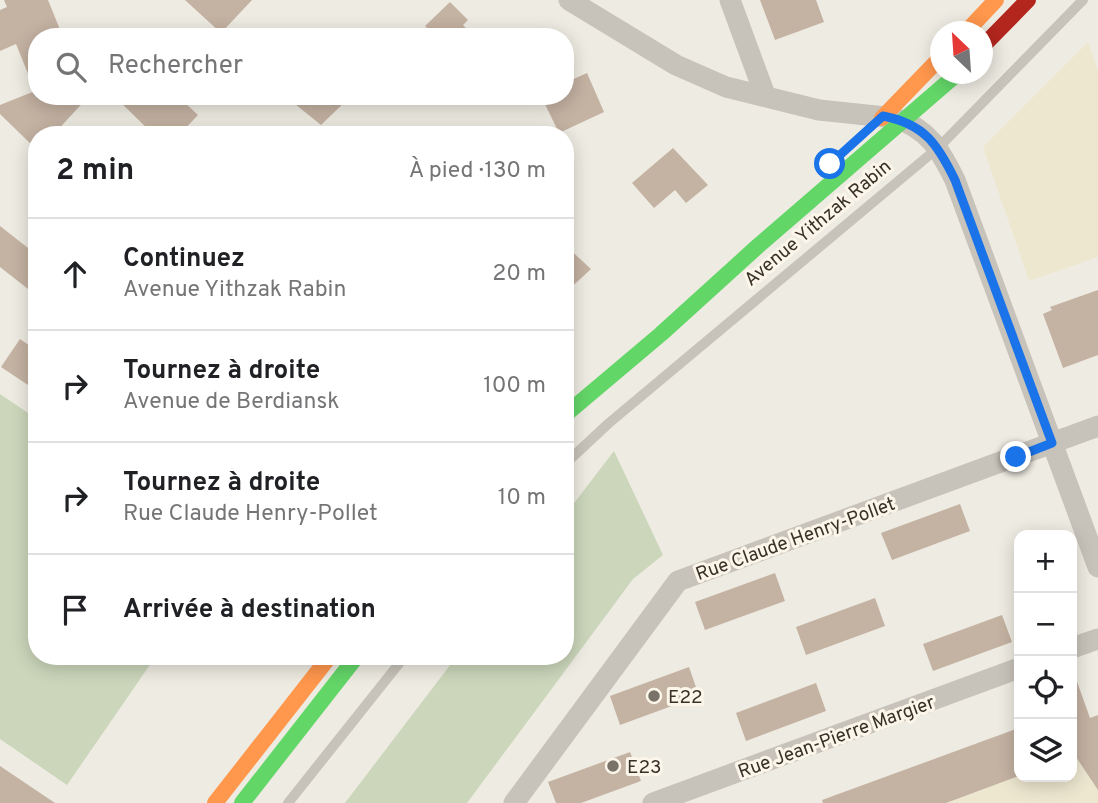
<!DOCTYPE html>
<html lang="fr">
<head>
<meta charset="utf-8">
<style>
	body { margin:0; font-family:Overpass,sans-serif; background:#f2f2f2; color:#202124 }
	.controls { position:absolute; right:21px; bottom:21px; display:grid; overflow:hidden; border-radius:14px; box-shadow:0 4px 18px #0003 }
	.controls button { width:63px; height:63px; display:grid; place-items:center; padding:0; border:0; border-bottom:2px solid #e0e0e0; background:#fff; color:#202124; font:35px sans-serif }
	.compass { position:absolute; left:930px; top:21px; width:63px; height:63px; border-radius:50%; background:#fff; box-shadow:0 4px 18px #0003; rotate:335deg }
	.stop { position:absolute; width:21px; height:21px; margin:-16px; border:5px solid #1a73e8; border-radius:50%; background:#fff }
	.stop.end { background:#1a73e8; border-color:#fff; box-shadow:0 2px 7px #0008 }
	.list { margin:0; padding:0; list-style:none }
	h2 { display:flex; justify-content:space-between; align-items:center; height:91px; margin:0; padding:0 28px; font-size:30px }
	h2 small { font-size:23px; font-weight:400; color:#757577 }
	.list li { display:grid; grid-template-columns:46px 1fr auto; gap:21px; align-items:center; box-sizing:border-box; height:112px; padding:0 28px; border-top:2px solid #e0e0e0 }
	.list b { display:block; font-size:26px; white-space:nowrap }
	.list p { margin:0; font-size:23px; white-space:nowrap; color:#757577 }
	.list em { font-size:23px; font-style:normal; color:#757577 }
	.icon { flex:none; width:38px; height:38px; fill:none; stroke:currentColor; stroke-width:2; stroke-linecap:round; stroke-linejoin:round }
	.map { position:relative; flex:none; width:1098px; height:803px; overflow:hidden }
	.search { position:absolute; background:#fff; box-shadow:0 4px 18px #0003; left:28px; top:28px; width:546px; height:77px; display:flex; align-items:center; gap:18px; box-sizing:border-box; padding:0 24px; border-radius:28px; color:#757577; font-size:26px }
	.panel { position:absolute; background:#fff; box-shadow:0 4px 18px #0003; left:28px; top:126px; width:546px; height:539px; border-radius:28px }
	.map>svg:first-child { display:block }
</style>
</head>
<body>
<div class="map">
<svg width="1098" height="803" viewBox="0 0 1098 803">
	<rect width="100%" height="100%" fill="#eeebe2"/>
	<path fill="#cbd6ba" d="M0,394L37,419V656H156L67,785L0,739Z
		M614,451L663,555L633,579L467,803H345L457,656H565V515Z"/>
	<path fill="#eee7d0" d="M1088,42L1098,71V257L1029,281L983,147Z
		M1075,756L1098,790V803H946L1019,776L1072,777V757Z"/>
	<path fill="#c4b2a2" d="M4,0H48L63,37H37V96H89L53,135H37V150L0,114V105L35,91L16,44L0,51V10L7,7Z
		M185,0H252L221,33Z
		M760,0H816L824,22L775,40Z
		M450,2L468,20L463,25L474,37H436L425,26Z
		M587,73L604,112L559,133L541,96H565V83Z
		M114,96H178L198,115L179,135H154Z
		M285,96H351L321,125Z
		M673,148L708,185L686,203L675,190L654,208L632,183Z
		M0,226L37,255V296L0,267Z
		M565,245L591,269L565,293Z
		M1098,290V355L1063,368L1043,314L1052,310L1050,307Z
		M20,339L37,351V391L1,367Z
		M960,504L970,531L892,560L881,533Z
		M775,573L785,601L705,630L695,602Z
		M875,598L885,626L806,655L796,627Z
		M1002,615L1012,642L933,671L923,644Z
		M689,667L699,696L620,725L610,696Z
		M1075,676L1090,718L1098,715V790L1072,751V677Z
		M816,683L826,711L746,741L736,713Z
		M1019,728V776L946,803H823L822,800Z
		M630,752L641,781L581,803H556L548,782Z
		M0,766L55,803H0Z"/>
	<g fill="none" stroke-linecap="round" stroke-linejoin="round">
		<path stroke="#c8c3ba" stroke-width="10" d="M565,464L609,423L939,147L1083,0
			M288,803L405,656"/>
		<path stroke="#c8c3ba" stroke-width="21" d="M569,0L676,65L726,87L819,110L895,118C929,129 940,150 955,180L1098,567
			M730,0L765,95
			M1072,648L1098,639
			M514,803L678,581L1098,426
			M653,803L1019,668"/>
		<path stroke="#63d668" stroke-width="16" d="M565,415L661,334L758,246L957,74
			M242,803L357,656"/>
		<path stroke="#ff974d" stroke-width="16" d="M966,32L996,0
			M882,118L940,58
			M215,803L330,656"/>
		<path stroke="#b3261e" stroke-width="16" d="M982,47L1028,0"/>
	</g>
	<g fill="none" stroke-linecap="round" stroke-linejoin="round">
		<path stroke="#1a73e8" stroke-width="9" d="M830,164L883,116C925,124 938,145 955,180L1052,443L1016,457"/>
	</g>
	<g fill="#787269" stroke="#fbf6e9" stroke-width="2.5">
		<circle cx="654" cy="696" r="7"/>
		<circle cx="613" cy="766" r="7"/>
	</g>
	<g text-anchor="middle" stroke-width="6" stroke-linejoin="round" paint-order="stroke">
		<g font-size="19" fill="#393128" stroke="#fbf6e9">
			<text transform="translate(817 222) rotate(-40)" y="7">Avenue Yithzak Rabin</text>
			<text transform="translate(795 538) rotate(-20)" y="7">Rue Claude Henry-Pollet</text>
			<text transform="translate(836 736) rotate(-20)" y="7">Rue Jean-Pierre Margier</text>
		</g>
		<g font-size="19" fill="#393128" stroke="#fbf6e9" text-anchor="start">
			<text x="668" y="703">E22</text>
			<text x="627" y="773">E23</text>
		</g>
	</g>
</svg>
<div class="controls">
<button>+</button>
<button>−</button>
<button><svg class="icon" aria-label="locate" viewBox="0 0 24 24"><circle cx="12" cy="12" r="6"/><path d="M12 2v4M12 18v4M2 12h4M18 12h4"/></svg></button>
<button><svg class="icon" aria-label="layers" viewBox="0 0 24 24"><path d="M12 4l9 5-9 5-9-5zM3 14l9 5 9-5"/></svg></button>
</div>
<svg class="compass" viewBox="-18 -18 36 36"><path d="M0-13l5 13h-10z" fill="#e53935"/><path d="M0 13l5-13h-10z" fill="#757577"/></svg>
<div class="stop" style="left:830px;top:164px"></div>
<div class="stop end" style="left:1016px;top:457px"></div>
<div class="search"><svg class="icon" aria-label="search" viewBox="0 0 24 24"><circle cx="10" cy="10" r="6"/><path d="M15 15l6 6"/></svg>Rechercher</div>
<section class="panel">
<h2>2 min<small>À pied · 130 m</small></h2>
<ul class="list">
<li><svg class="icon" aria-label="ahead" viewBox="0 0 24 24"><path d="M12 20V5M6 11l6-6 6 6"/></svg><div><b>Continuez</b><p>Avenue Yithzak Rabin</p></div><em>20 m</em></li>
<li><svg class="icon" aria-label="right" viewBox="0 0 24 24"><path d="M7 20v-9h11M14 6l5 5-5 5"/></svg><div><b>Tournez à droite</b><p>Avenue de Berdiansk</p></div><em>100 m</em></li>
<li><svg class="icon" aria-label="right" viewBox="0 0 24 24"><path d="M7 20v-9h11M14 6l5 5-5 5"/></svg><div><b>Tournez à droite</b><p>Rue Claude Henry-Pollet</p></div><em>10 m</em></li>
<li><svg class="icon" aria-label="arrive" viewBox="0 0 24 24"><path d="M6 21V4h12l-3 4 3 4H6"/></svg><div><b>Arrivée à destination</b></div></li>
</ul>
</section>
</div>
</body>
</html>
